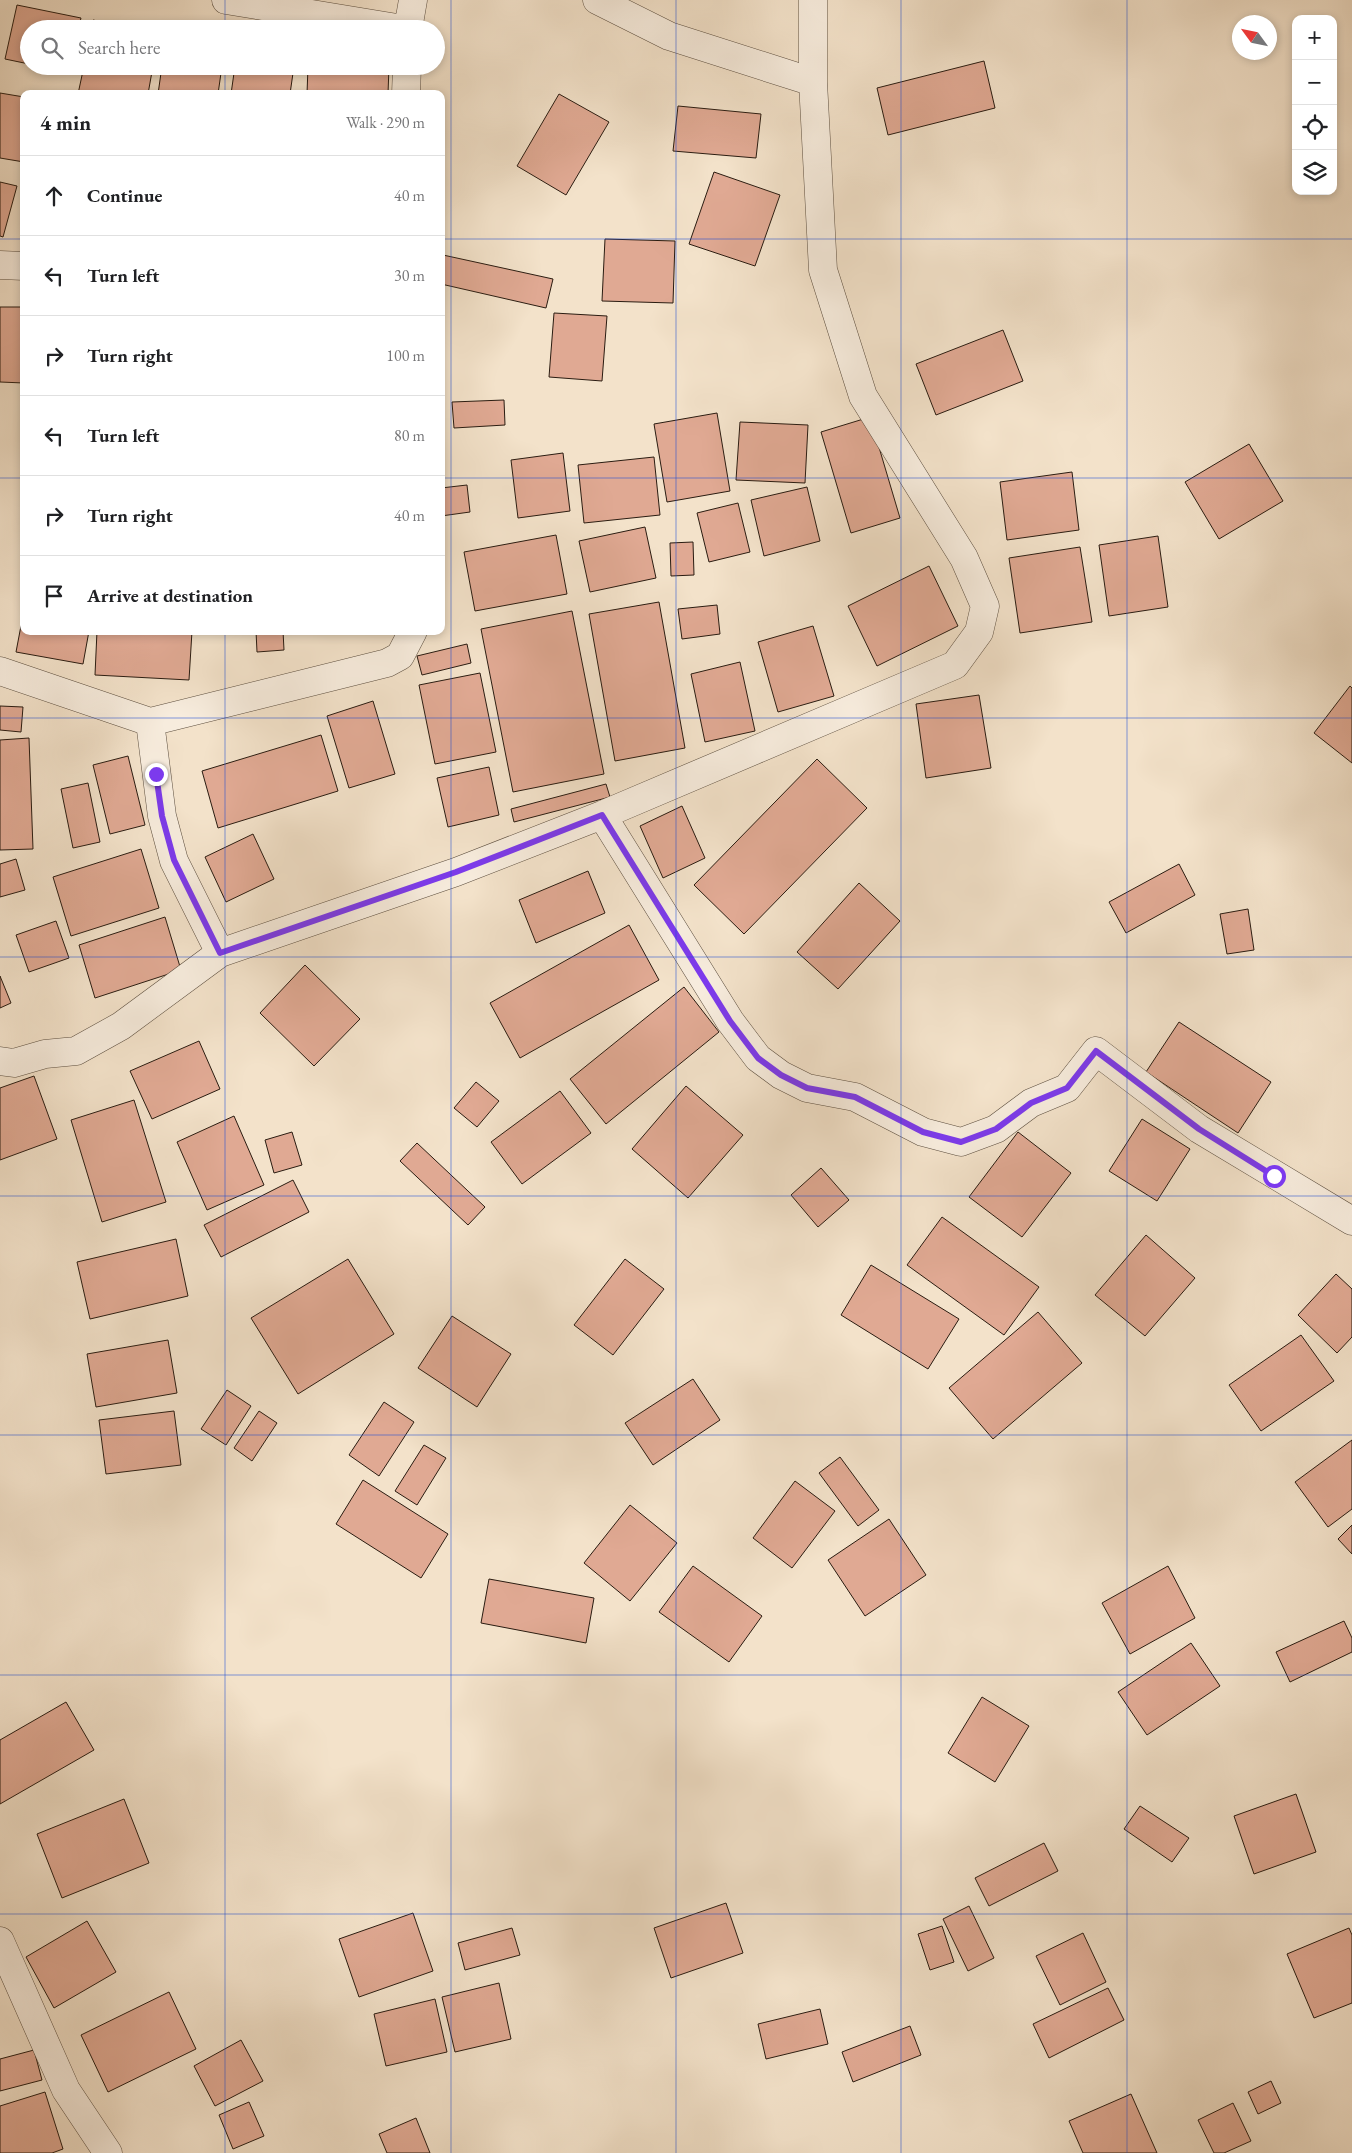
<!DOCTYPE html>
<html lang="en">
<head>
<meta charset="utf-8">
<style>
	body { margin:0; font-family:"EB Garamond",serif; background:#f6f6f6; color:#202124 }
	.controls { position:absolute; right:15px; top:15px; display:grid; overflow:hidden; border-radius:10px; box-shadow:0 2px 8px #0003 }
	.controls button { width:45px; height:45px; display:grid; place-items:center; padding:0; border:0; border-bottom:1px solid #e0e0e0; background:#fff; color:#202124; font:25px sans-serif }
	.compass { position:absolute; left:1232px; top:15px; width:45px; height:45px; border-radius:50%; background:#fff; box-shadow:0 2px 8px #0003; rotate:303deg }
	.stop { position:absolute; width:15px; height:15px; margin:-11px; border:4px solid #7c3aed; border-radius:50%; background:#fff }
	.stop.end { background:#7c3aed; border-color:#fff; box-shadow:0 1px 5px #0008 }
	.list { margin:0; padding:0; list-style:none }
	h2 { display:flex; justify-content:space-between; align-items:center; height:65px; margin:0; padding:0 20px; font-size:21px }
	h2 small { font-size:16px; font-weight:400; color:#757577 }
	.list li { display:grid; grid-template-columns:32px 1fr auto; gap:15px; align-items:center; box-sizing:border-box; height:80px; padding:0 20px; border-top:1px solid #e0e0e0 }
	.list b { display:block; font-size:19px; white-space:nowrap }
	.list em { font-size:16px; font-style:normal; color:#757577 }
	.icon { flex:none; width:28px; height:28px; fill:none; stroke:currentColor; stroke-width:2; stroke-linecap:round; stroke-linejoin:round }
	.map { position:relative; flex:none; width:1352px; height:2153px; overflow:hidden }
	.search { position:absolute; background:#fff; box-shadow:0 2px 8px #0003; left:20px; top:20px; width:425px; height:55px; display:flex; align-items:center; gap:12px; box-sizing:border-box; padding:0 18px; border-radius:28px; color:#757577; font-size:19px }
	.panel { position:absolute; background:#fff; box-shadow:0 2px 8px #0003; left:20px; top:90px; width:425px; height:545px; border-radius:10px }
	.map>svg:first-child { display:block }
</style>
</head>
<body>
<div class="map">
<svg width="1352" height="2153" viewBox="0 0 1352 2153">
	<rect width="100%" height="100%" fill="#f3e2ca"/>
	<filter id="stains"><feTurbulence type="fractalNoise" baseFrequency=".004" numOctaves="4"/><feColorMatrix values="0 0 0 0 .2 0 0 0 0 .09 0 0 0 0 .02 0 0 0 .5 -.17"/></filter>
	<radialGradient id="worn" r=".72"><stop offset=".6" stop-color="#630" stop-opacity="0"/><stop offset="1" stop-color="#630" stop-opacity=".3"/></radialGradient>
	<path fill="#e0a993" stroke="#2a1c11" d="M17,5L81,18L78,29H29V64L5,59Z
		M93,20L137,29H91Z
		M984,61L995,108L888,135L877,88Z
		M38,66H70L69,73Z
		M84,66H153L148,94H78Z
		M162,66H222L218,94H158Z
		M235,66H294L290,94H231Z
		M308,66H389L388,94H307Z
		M0,93L24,97V162L0,158Z
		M559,94L609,122L566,195L517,166Z
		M678,106L761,114L756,158L673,151Z
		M714,172L780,195L755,266L689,244Z
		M0,182L17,186L3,237L0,236Z
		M605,239L675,241L673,303L602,301Z
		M443,255L553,279L546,308L441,284Z
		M0,307H24V383L0,382Z
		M554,313L607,316L602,381L549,377Z
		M1003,330L1023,381L936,415L916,364Z
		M504,400L505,425L454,428L452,402Z
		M717,413L730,491L667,502L654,424Z
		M870,417L900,518L851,533L821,432Z
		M740,422L808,425L805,483L736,480Z
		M1249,444L1283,501L1219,539L1185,482Z
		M563,453L570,511L518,518L511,460Z
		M654,457L660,515L584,523L578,465Z
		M1072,472L1079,530L1007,540L1000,482Z
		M467,485L470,512L441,516V488Z
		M807,487L820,541L764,556L751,500Z
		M22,489H24L23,561Z
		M738,503L750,552L709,562L697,513Z
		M645,527L656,578L590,592L579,541Z
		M556,535L567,594L475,611L464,552Z
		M1158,536L1168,607L1109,616L1099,545Z
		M693,542L694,575L671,576L670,543Z
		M1080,547L1092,622L1020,633L1009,558Z
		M929,566L958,626L877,666L848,606Z
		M659,602L685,748L615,761L589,614Z
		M717,605L720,634L682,639L678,609Z
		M24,610V631H89L83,664L16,652Z
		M572,611L604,774L513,792L481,629Z
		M813,626L834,696L778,712L758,642Z
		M97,631H192L189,680L95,675Z
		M256,631H283L284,650L257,652Z
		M467,644L471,663L422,675L417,656Z
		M740,662L755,731L705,742L691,674Z
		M480,673L496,752L435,764L419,685Z
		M1350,686L1352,688V763L1314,733Z
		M979,695L991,768L926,778L916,704Z
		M373,701L395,774L349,788L327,716Z
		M0,706L23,707L21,732L0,730Z
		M321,735L338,791L218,828L202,771Z
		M29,738L33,849L0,850V740Z
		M128,756L145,825L110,834L93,765Z
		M817,759L867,808L744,934L694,885Z
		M489,767L499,815L448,827L437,778Z
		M88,783L100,842L73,848L61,789Z
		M606,784L610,797L514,822L511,809Z
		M682,806L705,858L663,878L640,826Z
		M253,834L274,879L226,902L205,857Z
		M141,849L159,908L71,936L53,877Z
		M16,859L25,890L0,897V864Z
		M1179,864L1195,895L1126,933L1109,902Z
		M588,871L605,913L536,943L519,900Z
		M859,883L900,921L838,989L797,952Z
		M1248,909L1254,950L1227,954L1220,914Z
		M165,917L181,970L95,998L79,945Z
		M56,921L69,958L29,972L16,935Z
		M629,925L659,980L520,1058L490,1003Z
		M305,965L360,1019L314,1066L260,1013Z
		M0,976L11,1003L0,1008Z
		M684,987L719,1032L606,1124L570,1079Z
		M1179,1022L1271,1082L1238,1133L1146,1072Z
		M199,1041L220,1089L152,1119L130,1071Z
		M34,1076L57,1139L0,1160V1088Z
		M476,1082L499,1101L477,1127L454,1108Z
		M686,1086L743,1135L688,1198L632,1149Z
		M560,1091L591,1133L522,1184L491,1142Z
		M134,1100L166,1202L102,1222L71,1120Z
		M234,1116L264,1185L207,1210L177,1142Z
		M1142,1119L1190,1149L1157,1201L1109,1171Z
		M292,1132L302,1165L274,1173L265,1140Z
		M1018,1132L1071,1173L1022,1237L969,1197Z
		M417,1143L485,1207L468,1225L400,1161Z
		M821,1168L849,1200L818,1227L791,1195Z
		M293,1180L309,1212L221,1257L204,1225Z
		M942,1217L1039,1287L1004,1335L907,1265Z
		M1146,1235L1195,1278L1145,1336L1095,1295Z
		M176,1239L188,1296L90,1319L77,1262Z
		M348,1259L394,1334L298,1394L251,1318Z
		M625,1259L664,1289L613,1355L574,1325Z
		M871,1265L959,1319L928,1369L841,1315Z
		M1336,1274L1352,1289V1337L1337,1353L1298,1315Z
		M1038,1312L1082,1363L993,1439L949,1388Z
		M452,1316L511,1354L477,1407L418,1368Z
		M1301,1335L1334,1381L1261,1431L1229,1385Z
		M168,1340L177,1393L96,1407L87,1354Z
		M693,1379L720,1420L653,1465L625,1423Z
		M227,1390L251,1406L226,1445L201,1429Z
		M384,1402L414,1422L379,1476L349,1455Z
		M174,1411L181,1465L106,1474L99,1420Z
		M259,1411L277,1423L252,1461L234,1448Z
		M1352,1440V1509L1328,1527L1295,1482Z
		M424,1445L446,1458L417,1505L395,1491Z
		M840,1457L879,1510L858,1526L819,1473Z
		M363,1480L448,1534L421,1578L336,1524Z
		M795,1481L835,1511L792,1568L753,1538Z
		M630,1505L677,1543L630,1601L584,1563Z
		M889,1519L926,1575L865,1616L828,1560Z
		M1352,1525V1554L1338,1539Z
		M693,1566L762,1616L729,1662L659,1612Z
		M1168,1566L1195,1618L1130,1654L1102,1603Z
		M489,1579L594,1598L586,1643L481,1623Z
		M1344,1621L1352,1638V1652L1290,1682L1276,1652Z
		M1191,1643L1220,1686L1147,1735L1118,1692Z
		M982,1697L1029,1726L995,1782L948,1753Z
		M66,1702L94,1750L0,1804V1740Z
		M1296,1794L1316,1852L1254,1874L1234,1816Z
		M124,1799L149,1863L62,1898L37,1834Z
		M1140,1806L1189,1838L1172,1862L1124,1829Z
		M1044,1843L1058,1871L989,1906L975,1878Z
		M726,1903L743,1953L671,1978L654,1928Z
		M969,1906L994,1958L968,1971L943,1919Z
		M413,1913L433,1971L359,1997L339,1939Z
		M87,1921L116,1972L54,2008L26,1957Z
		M942,1926L954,1962L930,1970L918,1934Z
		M512,1928L520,1955L465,1970L458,1943Z
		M1349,1928L1352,1935V2003L1314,2018L1287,1954Z
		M1083,1933L1106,1982L1060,2005L1036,1956Z
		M499,1983L511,2039L455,2052L442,1997Z
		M1108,1988L1124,2020L1049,2058L1033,2024Z
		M169,1992L196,2049L108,2092L81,2035Z
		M435,1999L447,2052L386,2066L374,2014Z
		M820,2009L828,2044L766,2059L758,2024Z
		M910,2026L921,2055L853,2082L842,2052Z
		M241,2040L263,2081L215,2106L194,2066Z
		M34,2050L42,2080L0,2091V2059Z
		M1271,2081L1281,2103L1258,2114L1248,2092Z
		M45,2092L63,2149L52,2153H0V2106Z
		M1131,2094L1157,2153H1083L1069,2121Z
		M249,2102L264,2136L233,2149L219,2115Z
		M1233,2103L1251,2141L1224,2153H1214L1198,2120Z
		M416,2118L430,2153H387L379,2134Z"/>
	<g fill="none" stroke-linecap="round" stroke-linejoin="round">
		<defs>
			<path id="minor" d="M226,0L403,29
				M597,0L669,36L813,82
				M408,29L413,0
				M406,94L407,66
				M0,265L24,266
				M0,671L150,722L387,663L400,656L413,631
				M150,722L162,816L174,861L220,953
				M602,815L730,1021L758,1058L781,1075L807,1088L855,1097L923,1132L961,1142L996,1129L1031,1103L1067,1088L1096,1051L1199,1129L1352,1221
				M0,1061L14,1063L45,1054L76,1051L121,1026L220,953L456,872L602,815L955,665L979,632L985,606L964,558L863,396L823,270L813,82V0
				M0,1941L66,2090L108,2153"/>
		</defs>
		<use href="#minor" stroke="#5c4e3f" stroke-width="29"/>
		<use href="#minor" stroke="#f7ecdd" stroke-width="28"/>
	</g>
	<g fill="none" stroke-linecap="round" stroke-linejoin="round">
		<path stroke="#7c3aed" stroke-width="6" d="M156,774L162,816L174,860L220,953L456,872L602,815L730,1021L758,1058L781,1075L807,1088L855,1097L923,1132L961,1142L996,1129L1031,1103L1067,1088L1096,1051L1199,1129L1274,1176"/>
	</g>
	<path fill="none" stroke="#1d4ed8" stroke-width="1" stroke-opacity="0.55" d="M225,0V29M451,0V2153M676,0V2153M901,0V2153M1127,0V2153M225,66V94M0,239H24M441,239H1352M0,478H24M441,478H1352M225,631V2153M0,718H1352M0,957H1352M0,1196H1352M0,1435H1352M0,1675H1352M0,1914H1352"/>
	<rect width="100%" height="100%" filter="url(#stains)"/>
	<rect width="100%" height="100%" fill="url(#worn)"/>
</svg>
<div class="controls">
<button>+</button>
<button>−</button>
<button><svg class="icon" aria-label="locate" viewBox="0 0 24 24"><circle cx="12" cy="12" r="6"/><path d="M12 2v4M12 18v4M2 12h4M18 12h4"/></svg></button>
<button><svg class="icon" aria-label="layers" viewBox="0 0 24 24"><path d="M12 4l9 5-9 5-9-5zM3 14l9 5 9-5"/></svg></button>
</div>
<svg class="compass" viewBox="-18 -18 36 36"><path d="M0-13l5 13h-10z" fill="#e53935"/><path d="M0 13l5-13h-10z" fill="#757577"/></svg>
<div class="stop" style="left:1274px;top:1176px"></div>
<div class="stop end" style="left:156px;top:774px"></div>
<div class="search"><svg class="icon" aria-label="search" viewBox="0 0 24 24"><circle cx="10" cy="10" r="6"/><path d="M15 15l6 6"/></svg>Search here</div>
<section class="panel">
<h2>4 min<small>Walk · 290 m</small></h2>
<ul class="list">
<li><svg class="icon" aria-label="ahead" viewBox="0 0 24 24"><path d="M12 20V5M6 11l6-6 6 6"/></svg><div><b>Continue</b></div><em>40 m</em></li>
<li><svg class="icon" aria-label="left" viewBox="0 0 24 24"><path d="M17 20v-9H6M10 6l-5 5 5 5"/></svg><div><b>Turn left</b></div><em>30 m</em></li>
<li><svg class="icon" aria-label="right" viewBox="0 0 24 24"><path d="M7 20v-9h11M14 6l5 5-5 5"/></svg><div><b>Turn right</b></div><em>100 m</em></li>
<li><svg class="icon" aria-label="left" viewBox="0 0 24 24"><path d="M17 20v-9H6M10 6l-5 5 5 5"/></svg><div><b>Turn left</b></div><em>80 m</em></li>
<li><svg class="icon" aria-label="right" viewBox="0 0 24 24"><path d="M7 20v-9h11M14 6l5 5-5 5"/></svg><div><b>Turn right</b></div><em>40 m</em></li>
<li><svg class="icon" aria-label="arrive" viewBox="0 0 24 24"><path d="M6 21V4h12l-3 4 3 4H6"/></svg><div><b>Arrive at destination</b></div></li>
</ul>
</section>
</div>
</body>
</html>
